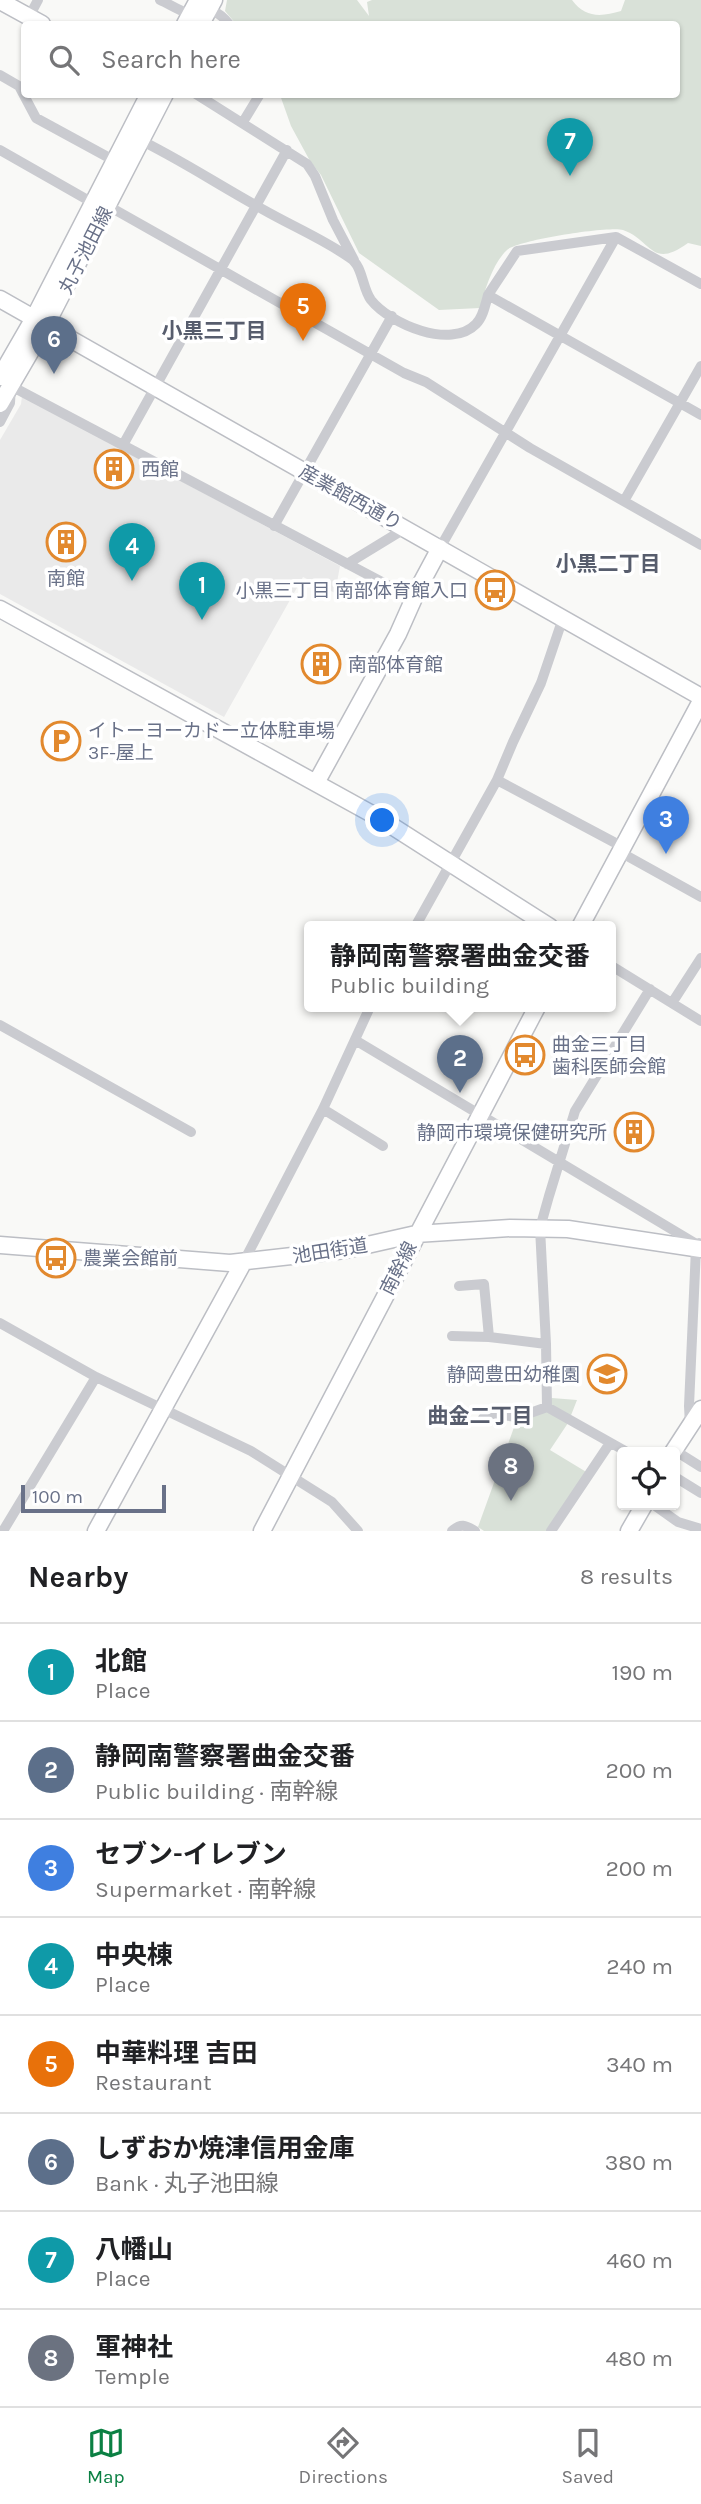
<!DOCTYPE html>
<html lang="en">
<head>
<meta charset="utf-8">
<style>
	body { margin:0; font-family:Karla,"Noto Sans JP",sans-serif; background:#f2f2f2; color:#202124 }
	.controls { position:absolute; right:21px; bottom:21px; display:grid; overflow:hidden; border-radius:7px; box-shadow:0 2px 5px #0004 }
	.controls button { width:63px; height:63px; display:grid; place-items:center; padding:0; border:0; border-bottom:2px solid #e0e0e0; background:#fff; color:#202124; font:35px sans-serif }
	.scale { position:absolute; left:21px; bottom:18px; width:145px; box-sizing:border-box; padding-left:7px; border:4px solid #697188; border-top:0; font-size:19px; line-height:24px; white-space:nowrap; color:#697188; -webkit-text-stroke:5px #fff; paint-order:stroke }
	.you { position:absolute; left:383px; top:821px; width:24px; height:24px; margin:-18px; border:5px solid #fff; border-radius:50%; background:#1a73e8; box-shadow:0 0 0 10px #1a73e833 }
	.badge { display:grid; place-items:center; width:46px; height:46px; border-radius:50%; background:#0b8043; color:#fff; font-size:23px; font-weight:700 }
	.pin { position:absolute; translate:-50% -58px; filter:drop-shadow(0 2px 4px #0008) }
	.pin::after { content:''; position:absolute; top:37px; width:24px; height:21px; background:inherit; clip-path:polygon(0 0,100% 0,50% 100%) }
	.popup { position:absolute; left:304px; top:921px; width:312px; height:91px; box-sizing:border-box; display:grid; place-content:center; border-radius:7px; background:#fff; filter:drop-shadow(0 2px 5px #0005); font-size:23px; white-space:nowrap; color:#757577 }
	.popup b { font-size:26px; color:#202124 }
	.popup::after { content:''; position:absolute; left:50%; top:100%; margin-left:-14px; border:14px solid transparent; border-top-color:#fff }
	.list { margin:0; padding:0; list-style:none }
	h2 { display:flex; justify-content:space-between; align-items:center; height:91px; margin:0; padding:0 28px; font-size:30px }
	h2 small { font-size:23px; font-weight:400; color:#757577 }
	.list li { display:grid; grid-template-columns:46px 1fr auto; gap:21px; align-items:center; box-sizing:border-box; height:98px; padding:0 28px; border-top:2px solid #e0e0e0 }
	.list b { display:block; font-size:26px; white-space:nowrap }
	.list p { margin:0; font-size:23px; white-space:nowrap; color:#757577 }
	.list em { font-size:23px; font-style:normal; color:#757577 }
	.icon { flex:none; width:38px; height:38px; fill:none; stroke:currentColor; stroke-width:2; stroke-linecap:round; stroke-linejoin:round }
	.map { position:relative; flex:none; width:701px; height:1531px; overflow:hidden }
	.search { position:absolute; background:#fff; box-shadow:0 2px 5px #0004; left:21px; right:21px; top:21px; height:77px; display:flex; align-items:center; gap:18px; box-sizing:border-box; padding:0 24px; border-radius:7px; color:#757577; font-size:26px }
	.sheet { height:875px; background:#fff }
	nav { display:flex; justify-content:space-around; align-items:center; box-sizing:border-box; height:98px; border-top:2px solid #e0e0e0; background:#fff; font-size:19px; color:#757577 }
	nav a { display:grid; justify-items:center; gap:4px }
	nav .on { color:#0b8043 }
	.map>svg:first-child { display:block }
</style>
</head>
<body>
<div class="map">
<svg width="701" height="1531" viewBox="0 0 701 1531">
	<rect width="100%" height="100%" fill="#f9f9f7"/>
	<path fill="#eaeaea" d="M22,396L340,566L335,593L303,577L224,717L0,594V440L21,404Z"/>
	<path fill="#d9e1d8" d="M227,0H357L369,16L367,2L372,0H572C585,18 601,17 621,11L625,0H701V246L688,243C651,270 652,240 623,230C609,226 518,240 507,250C493,263 485,289 480,308L439,310L359,253L321,175L310,161L291,126L280,95L676,94V24H236L225,11Z
		M552,1398L577,1400L568,1423L550,1450L588,1473L548,1531H484L478,1527L517,1419Z"/>
	<g fill="none" stroke-linecap="round" stroke-linejoin="round">
		<defs>
			<path id="secondary" d="M0,1L42,24
				M185,24L198,0
				M201,24L214,0
				M0,299L701,697
				M0,377L34,318L149,94
				M0,404L46,325L165,94
				M0,609L381,819L550,927
				M316,783L398,634L418,589L440,548
				M580,927L701,701
				M0,1245L230,1263L345,1250L416,1234L510,1228L568,1229L701,1249
				M673,1452L701,1409
				M96,1531L243,1263
				M262,1531L537,1007
				M629,1531L644,1505"/>
		</defs>
		<use href="#secondary" stroke="#bcbec4" stroke-width="19"/>
		<path stroke="#cacbd0" stroke-width="10" d="M160,0C169,4 178,10 187,13C205,18 211,1 229,24
			M29,17L38,0
			M0,75L19,86L36,118L115,161
			M196,94L307,164L315,176L333,220L354,260
			M243,122L260,94
			M136,138C178,158 217,184 257,206C287,224 322,238 350,258C363,266 362,288 371,300C390,324 451,350 476,324C483,317 485,306 488,295L701,415
			M0,150L93,203
			M103,203L404,373L426,382L530,448L701,545
			M488,295L517,251L616,237
			M0,422L10,403L11,386L414,599
			M123,445L287,150
			M624,501L701,366
			M274,526L392,316
			M440,548L616,237L701,284
			M347,564L406,528
			M497,780L623,847
			M620,852L701,897
			M415,927L497,780L513,742L541,683L563,618
			M610,965L701,1021
			M672,1003L701,958
			M0,1025L191,1132
			M355,1040L698,1245
			M323,1109L383,1146
			M243,1263L323,1109L370,1007
			M459,1286L484,1284L489,1337
			M0,1323L96,1377L251,1451L332,1502L358,1531
			M452,1336L489,1337L546,1344L540,1228L549,1196L575,1111L650,989
			M546,1344L547,1407
			M483,1418L490,1414L519,1417L547,1407L627,1452
			M690,1425L689,1406L696,1248L699,1243
			M674,1450L701,1467
			M675,1477L701,1493
			M654,1505L678,1522L701,1529
			M3,1531L96,1377
			M452,1531C461,1523 465,1525 475,1531
			M551,1531L610,1443"/>
		<use href="#secondary" stroke="#fff" stroke-width="16"/>
	</g>
	<defs>
		<symbol id="building-ring" viewBox="-11 -11 22 22"><circle r="9.5" fill="#fff" stroke="#e2892e" stroke-width="1.5"/><path d="M-4-6H4V6H1V3H-1V6H-4ZM-2.5-4.3h1.7v1.8h-1.7ZM.8-4.3h1.7v1.8H.8ZM-2.5-1h1.7V.8h-1.7ZM.8-1h1.7V.8H.8Z" fill="#e2892e"/></symbol>
		<symbol id="bus-ring" viewBox="-11 -11 22 22"><circle r="9.5" fill="#fff" stroke="#e2892e" stroke-width="1.5"/><path d="M-5-6H5V4H4V6H2V4H-2V6H-4V4H-5ZM-3.5-4V0h7V-4ZM-3.5 1.2v1.5H-2V1.2ZM2 1.2v1.5H3.5V1.2Z" fill="#e2892e"/></symbol>
		<symbol id="parking-ring" viewBox="-11 -11 22 22"><circle r="9.5" fill="#fff" stroke="#e2892e" stroke-width="1.5"/><path d="M-3.5-5.5H1a3.5 3.5 0 0 1 0 7H-1V5.5H-3.5ZM-1-3.4V-.6H.8a1.4 1.4 0 0 0 0-2.8Z" fill="#e2892e"/></symbol>
		<symbol id="school-ring" viewBox="-11 -11 22 22"><circle r="9.5" fill="#fff" stroke="#e2892e" stroke-width="1.5"/><path d="M0-5L7-2L0 1L-7-2ZM-4 1L0 2.5L4 1V4Q0 6-4 4Z" fill="#e2892e"/></symbol>
	</defs>
	<g fill-rule="evenodd">
		<use href="#building-ring" x="92" y="447" width="44" height="44"/>
		<use href="#building-ring" x="44" y="520" width="44" height="44"/>
		<use href="#bus-ring" x="473" y="568" width="44" height="44"/>
		<use href="#building-ring" x="299" y="642" width="44" height="44"/>
		<use href="#parking-ring" x="39" y="719" width="44" height="44"/>
		<use href="#bus-ring" x="503" y="1033" width="44" height="44"/>
		<use href="#building-ring" x="612" y="1110" width="44" height="44"/>
		<use href="#bus-ring" x="34" y="1236" width="44" height="44"/>
		<use href="#school-ring" x="585" y="1352" width="44" height="44"/>
	</g>
	<g text-anchor="middle" stroke-width="7" stroke-linejoin="round" paint-order="stroke">
		<g font-size="19" fill="#697188" stroke="#fff">
			<text transform="translate(85 250) rotate(-63)" y="7">丸子池田線</text>
			<text transform="translate(351 497) rotate(29)" y="7">産業館西通り</text>
			<text transform="translate(330 1250) rotate(-9)" y="7">池田街道</text>
			<text transform="translate(398 1268) rotate(-63)" y="7">南幹線</text>
		</g>
		<g font-size="19" fill="#697188" stroke="#fff" text-anchor="start">
			<text x="141" y="476">西館</text>
			<text x="66" y="585" text-anchor="middle">南館</text>
			<text x="468" y="597" text-anchor="end">小黒三丁目 南部体育館入口</text>
			<text x="348" y="671">南部体育館</text>
			<text x="88" y="737">イトーヨーカドー立体駐車場<tspan x="88" dy="22">3F-屋上</tspan></text>
			<text x="552" y="1051">曲金三丁目<tspan x="552" dy="22">歯科医師会館</tspan></text>
			<text x="607" y="1139" text-anchor="end">静岡市環境保健研究所</text>
			<text x="83" y="1265">農業会館前</text>
			<text x="580" y="1381" text-anchor="end">静岡豊田幼稚園</text>
		</g>
		<g font-size="21" font-weight="bold" fill="#575d6d" stroke="#fff">
			<text x="214" y="338">小黒三丁目</text>
			<text x="608" y="571">小黒二丁目</text>
			<text x="480" y="1423">曲金二丁目</text>
		</g>
	</g>
</svg>
<div class="controls">
<button><svg class="icon" aria-label="locate" viewBox="0 0 24 24"><circle cx="12" cy="12" r="6"/><path d="M12 2v4M12 18v4M2 12h4M18 12h4"/></svg></button>
</div>
<div class="scale">100 m</div>
<div class="you"></div>
<div class="pin badge" style="left:202px;top:620px;background:#0f9aa8">1</div>
<div class="pin badge" style="left:460px;top:1093px;background:#5c6f8a">2</div>
<div class="popup"><b>静岡南警察署曲金交番</b>Public building</div>
<div class="pin badge" style="left:666px;top:854px;background:#3f7fe0">3</div>
<div class="pin badge" style="left:132px;top:581px;background:#0f9aa8">4</div>
<div class="pin badge" style="left:303px;top:341px;background:#e8710a">5</div>
<div class="pin badge" style="left:54px;top:374px;background:#5c6f8a">6</div>
<div class="pin badge" style="left:570px;top:176px;background:#0f9aa8">7</div>
<div class="pin badge" style="left:511px;top:1501px;background:#6b7280">8</div>
<div class="search"><svg class="icon" aria-label="search" viewBox="0 0 24 24"><circle cx="10" cy="10" r="6"/><path d="M15 15l6 6"/></svg>Search here</div>
</div>
<section class="sheet">
<h2>Nearby<small>8 results</small></h2>
<ul class="list">
<li><span class="badge" style="background:#0f9aa8">1</span><div><b>北館</b><p>Place</p></div><em>190 m</em></li>
<li><span class="badge" style="background:#5c6f8a">2</span><div><b>静岡南警察署曲金交番</b><p>Public building · 南幹線</p></div><em>200 m</em></li>
<li><span class="badge" style="background:#3f7fe0">3</span><div><b>セブン-イレブン</b><p>Supermarket · 南幹線</p></div><em>200 m</em></li>
<li><span class="badge" style="background:#0f9aa8">4</span><div><b>中央棟</b><p>Place</p></div><em>240 m</em></li>
<li><span class="badge" style="background:#e8710a">5</span><div><b>中華料理 吉田</b><p>Restaurant</p></div><em>340 m</em></li>
<li><span class="badge" style="background:#5c6f8a">6</span><div><b>しずおか焼津信用金庫</b><p>Bank · 丸子池田線</p></div><em>380 m</em></li>
<li><span class="badge" style="background:#0f9aa8">7</span><div><b>八幡山</b><p>Place</p></div><em>460 m</em></li>
<li><span class="badge" style="background:#6b7280">8</span><div><b>軍神社</b><p>Temple</p></div><em>480 m</em></li>
</ul>
</section>
<nav>
<a class="on"><svg class="icon" aria-label="map" viewBox="0 0 24 24"><path d="M3 6l6-2 6 2 6-2v14l-6 2-6-2-6 2zM9 4v14M15 6v14"/></svg>Map</a>
<a><svg class="icon" aria-label="directions" viewBox="0 0 24 24"><path d="M12 3l9 9-9 9-9-9zM9 14v-3h6M13 9l2 2-2 2"/></svg>Directions</a>
<a><svg class="icon" aria-label="saved" viewBox="0 0 24 24"><path d="M7 4h10v16l-5-4-5 4z"/></svg>Saved</a>
</nav>
</body>
</html>
